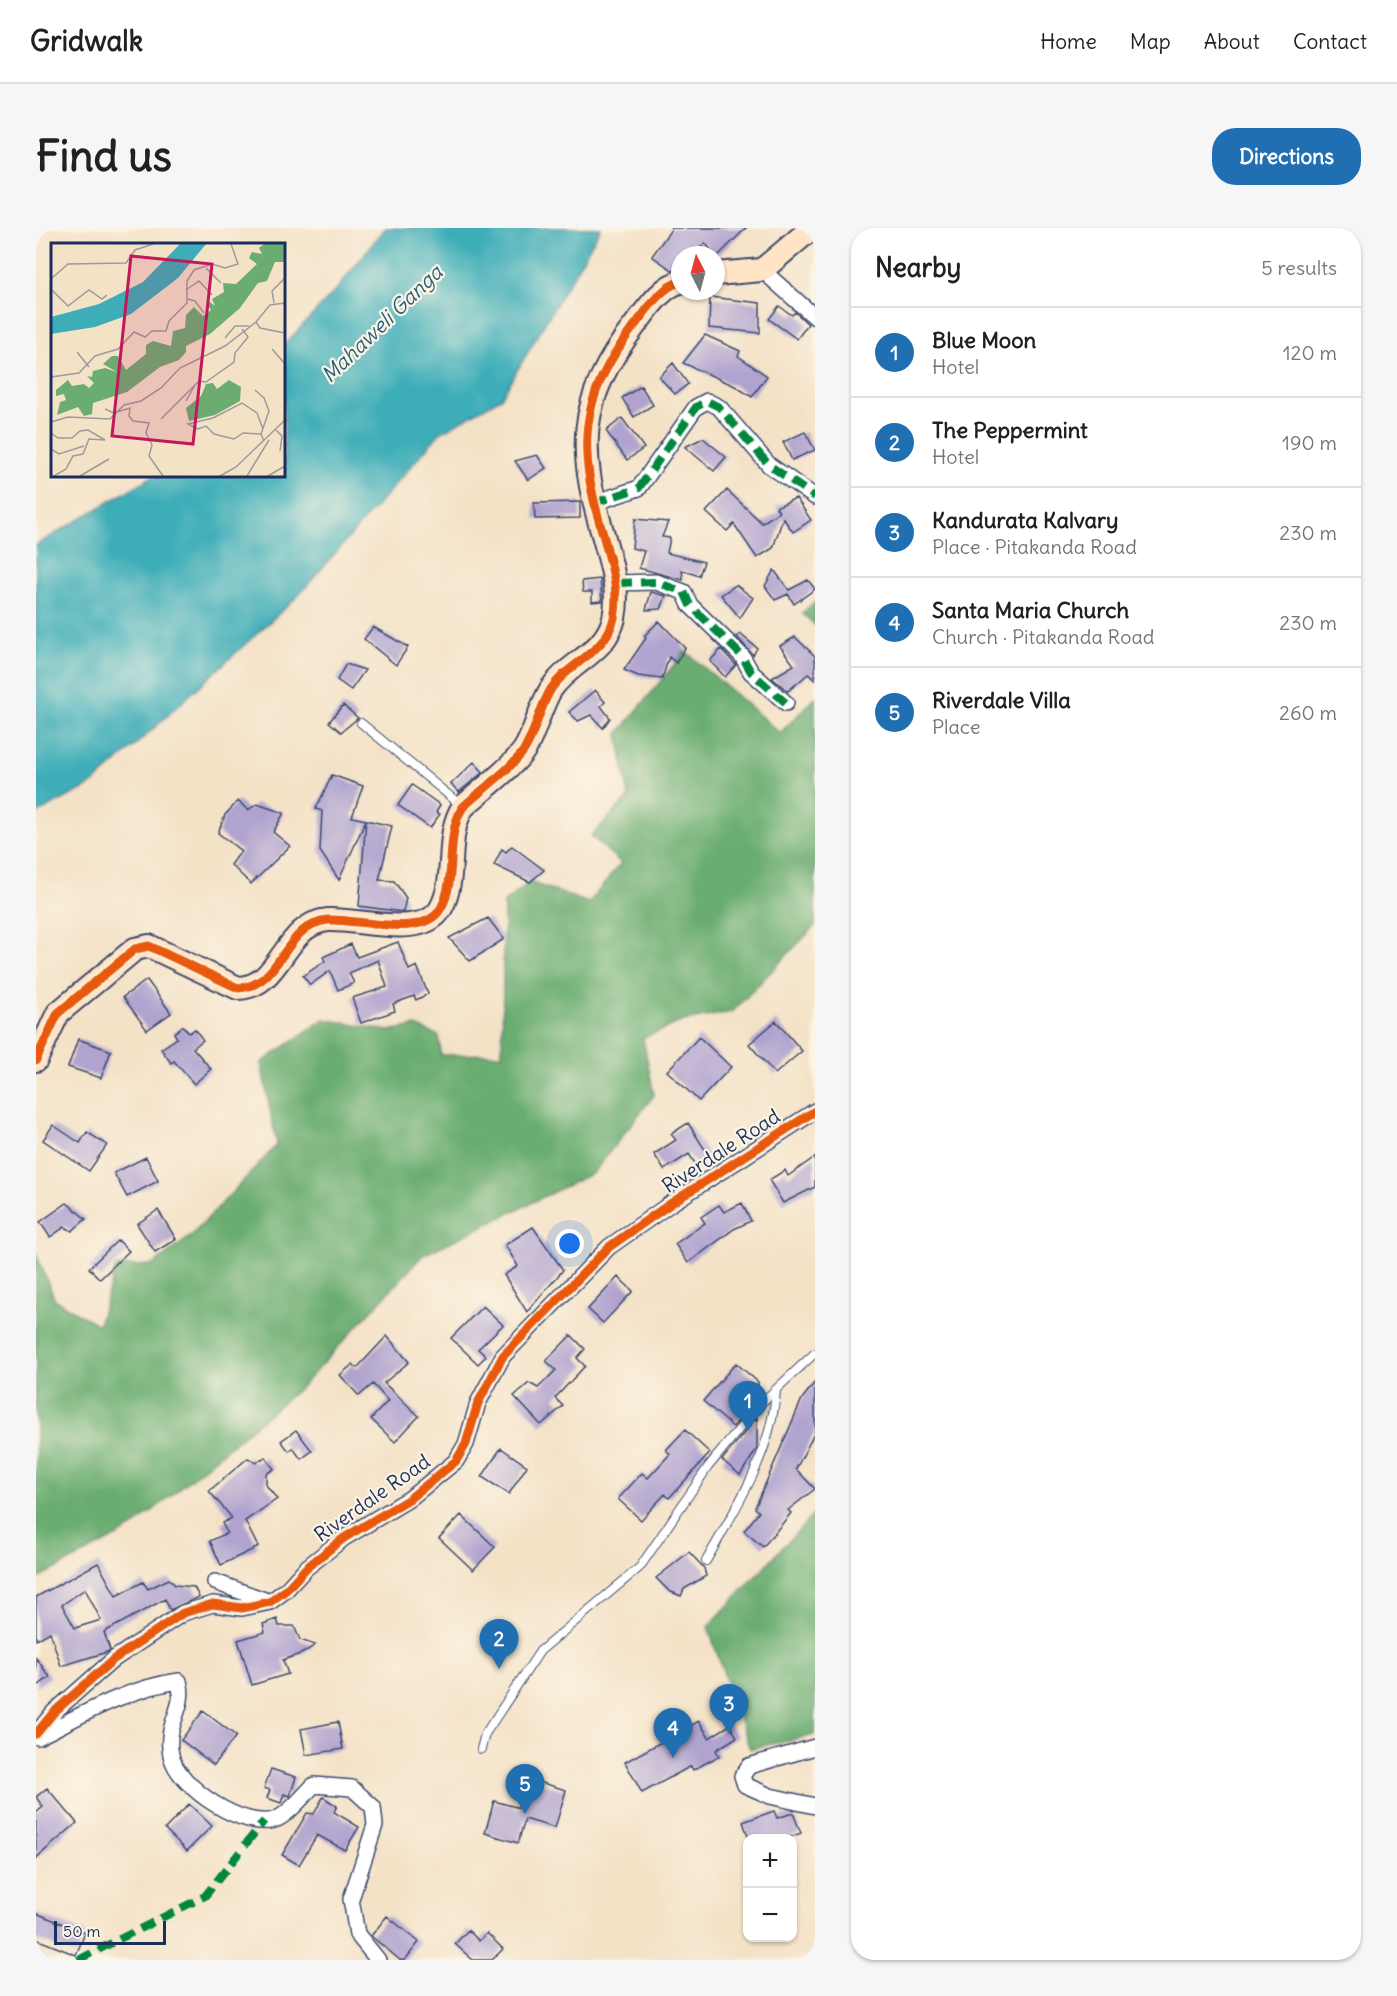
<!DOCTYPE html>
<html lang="en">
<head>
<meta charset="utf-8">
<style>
	body { margin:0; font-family:Delius,sans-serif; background:#f6f6f6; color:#202124 }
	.controls { position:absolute; right:18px; bottom:18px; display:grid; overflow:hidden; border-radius:12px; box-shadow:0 2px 4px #0004 }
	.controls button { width:54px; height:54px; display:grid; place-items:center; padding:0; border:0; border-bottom:2px solid #e0e0e0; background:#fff; color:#202124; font:30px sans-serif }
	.compass { position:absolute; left:635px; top:18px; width:54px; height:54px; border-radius:50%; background:#fff; box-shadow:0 2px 4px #0004; rotate:354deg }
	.scale { position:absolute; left:18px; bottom:15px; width:112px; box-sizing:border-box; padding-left:6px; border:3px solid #1b2f5e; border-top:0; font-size:16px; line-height:21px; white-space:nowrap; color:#1b2f5e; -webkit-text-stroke:4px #fcf5e5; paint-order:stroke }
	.you { position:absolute; left:534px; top:1016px; width:21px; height:21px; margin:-15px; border:4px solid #fff; border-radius:50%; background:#1a73e8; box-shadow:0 0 0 9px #1a73e833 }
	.badge { display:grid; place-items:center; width:39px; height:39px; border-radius:50%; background:#1f6fb2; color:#fff; font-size:20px; font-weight:700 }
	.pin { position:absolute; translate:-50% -50px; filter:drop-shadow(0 2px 3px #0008) }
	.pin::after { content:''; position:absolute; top:32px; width:21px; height:18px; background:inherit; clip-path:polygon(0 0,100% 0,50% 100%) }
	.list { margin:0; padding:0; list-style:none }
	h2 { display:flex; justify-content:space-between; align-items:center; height:78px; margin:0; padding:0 24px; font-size:26px }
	h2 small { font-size:20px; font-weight:400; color:#757577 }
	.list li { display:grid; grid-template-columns:39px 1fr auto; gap:18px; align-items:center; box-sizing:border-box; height:90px; padding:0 24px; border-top:2px solid #e0e0e0 }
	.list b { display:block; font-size:22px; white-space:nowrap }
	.list p { margin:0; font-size:20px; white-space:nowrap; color:#757577 }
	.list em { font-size:20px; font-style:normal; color:#757577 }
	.map { position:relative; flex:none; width:779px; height:1732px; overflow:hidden; border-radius:24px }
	header { display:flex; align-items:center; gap:36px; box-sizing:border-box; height:84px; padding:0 30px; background:#fff; border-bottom:2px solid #e0e0e0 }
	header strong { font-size:28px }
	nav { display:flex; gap:33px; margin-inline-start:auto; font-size:21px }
	.intro { display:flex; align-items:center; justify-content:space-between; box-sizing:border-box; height:144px; padding:0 36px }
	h1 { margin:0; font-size:42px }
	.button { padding:15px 27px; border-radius:24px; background:#1f6fb2; color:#fff; font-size:21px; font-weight:700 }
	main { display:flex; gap:36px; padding:0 36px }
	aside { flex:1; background:#fff; border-radius:24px; box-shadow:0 2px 4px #0004 }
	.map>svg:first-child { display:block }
</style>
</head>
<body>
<header>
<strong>Gridwalk</strong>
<nav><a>Home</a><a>Map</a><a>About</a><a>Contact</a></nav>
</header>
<div class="intro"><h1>Find us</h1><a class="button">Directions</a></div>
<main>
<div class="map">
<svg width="779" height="1732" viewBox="0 0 779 1732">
	<rect width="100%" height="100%" fill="#fcf5e5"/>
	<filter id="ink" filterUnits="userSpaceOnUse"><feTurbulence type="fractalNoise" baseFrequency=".0167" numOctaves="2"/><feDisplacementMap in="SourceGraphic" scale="12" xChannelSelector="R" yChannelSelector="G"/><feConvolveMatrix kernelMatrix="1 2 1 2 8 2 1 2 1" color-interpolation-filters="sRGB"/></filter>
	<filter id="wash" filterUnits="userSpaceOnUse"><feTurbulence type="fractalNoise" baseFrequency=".008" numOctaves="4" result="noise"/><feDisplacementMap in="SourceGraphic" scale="24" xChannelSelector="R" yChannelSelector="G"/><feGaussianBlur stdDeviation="1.35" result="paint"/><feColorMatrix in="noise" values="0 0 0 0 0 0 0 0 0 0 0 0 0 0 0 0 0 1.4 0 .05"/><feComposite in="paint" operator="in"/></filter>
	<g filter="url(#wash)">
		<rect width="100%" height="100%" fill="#f4e2c7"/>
		<path fill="#6bad71" stroke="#436e68" stroke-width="1.5" d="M779,374V397L766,385Z
			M649,423L744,505L779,470V698L696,784L647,793L607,810L618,867L557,945L387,1027L266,1158L96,1300L0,1352V1025L19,1072L62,1097L80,1039L117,1037L155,1008L241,917L225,835L288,791L353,803L380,798L403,808L405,827L466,826L468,674L494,654L553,675L585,635L555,608L593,569L582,506Z
			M779,1285V1507L714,1521L672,1399Z"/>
		<path fill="#3dadb8" stroke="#2c6e8b" stroke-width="1.5" d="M349,0H565L465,170L404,205L263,367L57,556L0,586V317L117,248H248V117L301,61Z"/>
		<g id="blocks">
			<path fill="#b0a3cf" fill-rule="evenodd" d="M636,0H710L681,29L669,15L657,27H644V41L636,42L616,28Z
				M674,69L724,75V105L673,100Z
				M743,78L756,87L759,84L772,96L761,111L733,91Z
				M669,107L704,123L702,128L731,148L716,169L699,158L647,135Z
				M637,135L652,156L639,166L623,149Z
				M605,158L617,177L598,189L586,170Z
				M586,190L608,220L591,232L570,203Z
				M769,204L779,222L756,232L747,214Z
				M667,210L690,229L678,243L649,219Z
				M501,227L510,240L492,252L479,233Z
				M691,262L726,295L743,284L740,279L760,270L775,292L757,304L747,290L737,320L721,330L698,296L691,303L670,284Z
				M544,274V290L499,291L498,275Z
				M599,291L632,294L626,309L634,310L631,325L668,334L663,348L646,342L647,352L603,340L608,323L596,320Z
				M738,342L753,362L772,352L779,361L758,376L752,366L739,372L729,358Z
				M564,351L566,373L556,374V364H547L546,353Z
				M700,357L717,370L704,390L685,367Z
				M615,364L630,368L625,381L610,382Z
				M623,393L649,420L640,435L633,429L626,451L602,448L588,442L610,410L608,408Z
				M337,399L372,419L360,437L328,411Z
				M704,406L721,420L717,427L701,409Z
				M759,409L779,428V452L772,446L752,463L736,450L758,437L744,418Z
				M685,421L700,437L689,449L674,433Z
				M310,436L329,442L315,462L301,452Z
				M559,462L569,474L565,478L574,490L567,500L555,487L542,493L533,484Z
				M307,477L322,490L305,504L293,494Z
				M438,534L447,544L423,564L415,556Z
				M296,547L327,558L316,589L330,592L303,652L284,623L286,583L280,581Z
				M376,557L404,577L400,584L404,586L394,600L362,577Z
				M202,573L212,582L221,576L248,585L237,604L254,618L215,656L195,637L205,623L182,605L189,587Z
				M330,592L356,598L343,652L358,653L370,670L367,684L323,678Z
				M476,618L508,642L494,654L458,637L466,621L470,624Z
				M452,690L468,711L434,733L413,710Z
				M362,714L373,742L381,738L392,766L380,772L378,768L357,776L359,783L325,795L316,770L351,759L342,732L313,745L318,755L302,762L294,743L274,757L267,748L289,733L287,729L315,716L321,729Z
				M111,752L135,785L111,802L87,769Z
				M740,793L766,823L739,846L713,816Z
				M147,798L153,805L159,801L167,812L157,820L175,841L158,856L138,833L135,835L125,821L141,810L138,805Z
				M663,809L695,839L663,873L631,843Z
				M42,811L75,823L65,850L32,839Z
				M652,895L673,928L660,937L653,926L628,942L618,926L640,912L635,906Z
				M17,897L44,915L51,904L71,917L53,943L7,912Z
				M110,929L122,953L91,969L78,945Z
				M779,929V959L747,975L733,952L749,942L752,948Z
				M31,975L50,991L36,1003L29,999L14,1009L4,994Z
				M706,975L715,993L698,1001L652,1035L639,1016L669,995L665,989L683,977L688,984Z
				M122,982L140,1011L119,1024L101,996Z
				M497,999L527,1042L491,1084L468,1047L482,1038L469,1017Z
				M82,1012L93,1023L64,1051L53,1040Z
				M582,1049L597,1063L567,1095L552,1081Z
				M447,1078L467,1097L442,1121L450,1128L442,1136L415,1110Z
				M535,1107L549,1121L541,1130L549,1138L519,1170L527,1178L505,1197L478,1168L493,1155L502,1160L520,1142L510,1133Z
				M351,1108L373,1134L348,1155L383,1188L359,1214L335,1191L352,1173L337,1156L323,1168L304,1147L317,1136L321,1140Z
				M700,1135L722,1154L721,1170L697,1199L667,1173Z
				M779,1154V1204L760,1241L779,1261L752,1282L755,1285L727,1319L708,1303L723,1284L719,1280L766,1171Z
				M721,1189V1221L704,1247L686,1232Z
				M260,1202L276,1223L265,1231L257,1220L253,1223L245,1213Z
				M649,1202L674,1225L633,1270L629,1266L605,1292L582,1271L606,1245L612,1250L634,1226L630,1222Z
				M465,1220L491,1238L473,1266L446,1249Z
				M229,1229L238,1241L230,1246V1257L241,1271L209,1293L222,1319L185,1337L174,1313L191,1305L186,1295L196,1290L173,1263L212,1230L220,1235Z
				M425,1287L459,1319L437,1342L403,1310Z
				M653,1324L668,1340L670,1348L648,1361L645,1368L633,1363L620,1350Z
				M62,1335L80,1368L107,1354L112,1361L133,1351L139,1357L158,1359L163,1369L134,1382L129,1371L68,1404L74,1422L71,1424L25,1438L14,1404L0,1412V1369ZM49,1361L65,1392L39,1400L26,1377Z
				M241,1391L243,1398H258L264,1412L279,1417L267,1425L247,1432L252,1446L216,1457L202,1412L229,1404L227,1396Z
				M0,1430L14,1449L0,1459Z
				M167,1483L200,1508L178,1537L145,1512Z
				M663,1493L673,1510L694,1497L701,1509L680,1522L683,1528L657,1542L655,1538L606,1565L589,1534Z
				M302,1494L307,1521L270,1527L265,1501Z
				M235,1541L260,1549L254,1568L248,1566L245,1575L231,1570L234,1562L228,1560Z
				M493,1551L530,1562L519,1600L489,1591L482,1615L449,1605L458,1573L484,1580Z
				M11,1560L41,1595L0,1630V1585L7,1579L0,1569Z
				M287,1569L301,1578L298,1584L323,1599L309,1622L281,1607L263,1637L246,1627L271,1585L278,1586Z
				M153,1576L176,1598L151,1623L129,1601Z
				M738,1583L741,1590L757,1585L765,1605L749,1611H713L707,1594Z
				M0,1685L49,1705L40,1727L0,1711Z
				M351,1688L383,1714L369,1732H364L335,1708Z
				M432,1702L443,1713L451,1705L467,1721L456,1732H437L419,1716Z"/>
		</g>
	</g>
	<g filter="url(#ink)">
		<use href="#blocks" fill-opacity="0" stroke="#3c4a6e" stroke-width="1.5"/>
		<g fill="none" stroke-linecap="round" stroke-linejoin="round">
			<defs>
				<path id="lane" d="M325,495L426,578
					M670,1333C701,1278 735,1227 740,1163
					M445,1521L449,1506L504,1423L604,1339L672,1239L722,1178L779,1125"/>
				<path id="street" d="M726,42L779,89
					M558,275L603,260L660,179L671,173L683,179L733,237L779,269
					M581,355L620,354L648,364L654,377L706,428L715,444L750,475
					M179,1354L234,1374
					M0,1506L18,1484L78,1431L147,1385L177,1376L206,1380L234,1374L250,1362L270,1340L308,1310L373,1271L420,1233L430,1216L442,1175L467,1128L573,1019L634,976L779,883
					M2,1509C47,1486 92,1460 143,1453C151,1480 128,1495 135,1527C141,1559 210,1604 241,1591C254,1585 268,1567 278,1557L316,1560L337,1579L339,1597L315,1671L321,1706L342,1732
					M779,1519L713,1538L706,1548L709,1557L734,1568L779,1578"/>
				<path id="secondary" d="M680,46L726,42L776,0
					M0,832L22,785L99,721L113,718L202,760C246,759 247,696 292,692C321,690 388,712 405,680C422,649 408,609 427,579C443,564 481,536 490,519C500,501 504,479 515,461C533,434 570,425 578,390C584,362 575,337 568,310C542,222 540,173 599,97C610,83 626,58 644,54"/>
			</defs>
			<use href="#lane" stroke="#3c4a6e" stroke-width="10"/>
			<use href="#street" stroke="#3c4a6e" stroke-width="18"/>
			<use href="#secondary" stroke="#3c4a6e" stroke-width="26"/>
			<use href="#lane" stroke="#fff" stroke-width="8"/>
			<use href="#street" stroke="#fff" stroke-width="15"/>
			<use href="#secondary" stroke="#ffe4c6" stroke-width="22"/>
			<path stroke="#00873e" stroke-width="8" stroke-dasharray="15 8" stroke-linecap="butt" d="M558,275L603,260L660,179L671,173L683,179L733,237L779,269
				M581,355L620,354L648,364L654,377L706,428L715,444L750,475
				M42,1732L169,1668L228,1593"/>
			<defs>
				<path id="cycleway" d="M0,832L22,785L99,721L113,718L202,760C246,759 247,696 292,692C321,690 388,712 405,680C422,649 408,609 427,579C443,564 481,536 490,519C500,501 504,479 515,461C533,434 570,425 578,390C584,362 575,337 568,310C542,222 540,173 599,97C610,83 626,58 644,54
					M0,1506L18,1484L78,1431L147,1385L177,1376L206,1380L234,1374L250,1362L270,1340L308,1310L373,1271L420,1233L430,1216L442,1175L467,1128L573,1019L634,976L779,883"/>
			</defs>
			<use href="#cycleway" stroke="#fcf5e5" stroke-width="13"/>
			<use href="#cycleway" stroke="#e8590c" stroke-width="9"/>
		</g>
	</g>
	<g text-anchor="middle" stroke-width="4.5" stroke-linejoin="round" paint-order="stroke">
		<g font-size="20" fill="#1b2f5e" stroke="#fcf5e5">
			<text transform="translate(685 923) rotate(-33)" y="7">Riverdale Road</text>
			<text transform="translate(336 1270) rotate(-35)" y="7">Riverdale Road</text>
		</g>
		<g font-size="21" font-style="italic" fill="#275b7e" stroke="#fcf5e5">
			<text transform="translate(346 96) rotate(-44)" y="7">Mahaweli Ganga</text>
		</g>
	</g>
	<g transform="translate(15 15)">
		<rect width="234" height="234" fill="#f4e2c7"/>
		<path d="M213,1H234V19H224L216,38L207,40L189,65L159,91L135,103V109L128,117L109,124L76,149L42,160L41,171L33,173L27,164L6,172L9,159L15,157L13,151L5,153V147L17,137L21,143L33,141L38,145L43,140L36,133L41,134L42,128L54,125L66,129L52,121L61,113H67L75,127L95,111V102L102,98L120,103L122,88L134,85L135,72L143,64L152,73L160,67L156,61L159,59L164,63L161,56L173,49L172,40L185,41L206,21L198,15L201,9L211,11L208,5ZM178,137L190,144L189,158L164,172L138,178L135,165L150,153L155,141L162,140L166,146Z" fill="#6bad71"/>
		<path d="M129,1H155L127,35L80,71L44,84L0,91V74L48,61L92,39Z" fill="#3dadb8"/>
		<path fill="none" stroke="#9d9a9d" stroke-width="1.5" d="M155,25L170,40M0,36L17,21L75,20L84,7L102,1M0,46L17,63L38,47L51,56L56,52M135,47L148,38L161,52M137,56L144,58L153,70M223,60L221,48L234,35M205,79L209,85L234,90M174,95L184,83H198M221,106L234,121M26,109L38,124M0,134L28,130L44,113L67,106L83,89L94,94L101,88H115L118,78L136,60V38L143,27L161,21L174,25L187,21L180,1M204,147L213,155L218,168L210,191L213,198M135,158L144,142M54,166L63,170L79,165L78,173L82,178L98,180L95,190L101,202L98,213L112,233M110,176L148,138L155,139L183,119L184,110L197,94L191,86M0,179L17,174L59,176L73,162L90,158L110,145L129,125L174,103L205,79L219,62L234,60M225,187L231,193L229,208M0,190L7,195H21L29,188L37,187L54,197L38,196L32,211L22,213L15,226L3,233M210,191L192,190L183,196L163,191L155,183L147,186L137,181L162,175L191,160L206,170L212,186M0,206L8,211L33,203M29,233L58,216M169,233L185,224L234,177M196,233L218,197M217,233L234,223"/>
		<path fill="#c2185b" fill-opacity="0.15" stroke="#c2185b" stroke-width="3" d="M80,13L161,21L142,201L61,193Z"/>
		<rect width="234" height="234" fill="none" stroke="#1b2f5e" stroke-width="3"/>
	</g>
</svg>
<div class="controls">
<button>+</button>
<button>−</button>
</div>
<svg class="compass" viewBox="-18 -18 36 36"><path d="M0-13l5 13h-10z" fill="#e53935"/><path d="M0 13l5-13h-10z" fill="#757577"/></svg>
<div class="scale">50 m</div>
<div class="you"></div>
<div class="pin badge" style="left:712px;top:1203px">1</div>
<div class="pin badge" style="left:463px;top:1441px">2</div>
<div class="pin badge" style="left:693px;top:1506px">3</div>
<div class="pin badge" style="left:637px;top:1530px">4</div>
<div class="pin badge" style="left:489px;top:1586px">5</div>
</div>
<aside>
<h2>Nearby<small>5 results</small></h2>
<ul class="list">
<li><span class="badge">1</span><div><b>Blue Moon</b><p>Hotel</p></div><em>120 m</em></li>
<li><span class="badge">2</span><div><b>The Peppermint</b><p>Hotel</p></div><em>190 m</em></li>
<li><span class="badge">3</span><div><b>Kandurata Kalvary</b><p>Place · Pitakanda Road</p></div><em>230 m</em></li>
<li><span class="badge">4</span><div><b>Santa Maria Church</b><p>Church · Pitakanda Road</p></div><em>230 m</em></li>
<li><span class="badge">5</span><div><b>Riverdale Villa</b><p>Place</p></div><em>260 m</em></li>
</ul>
</aside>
</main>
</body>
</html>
